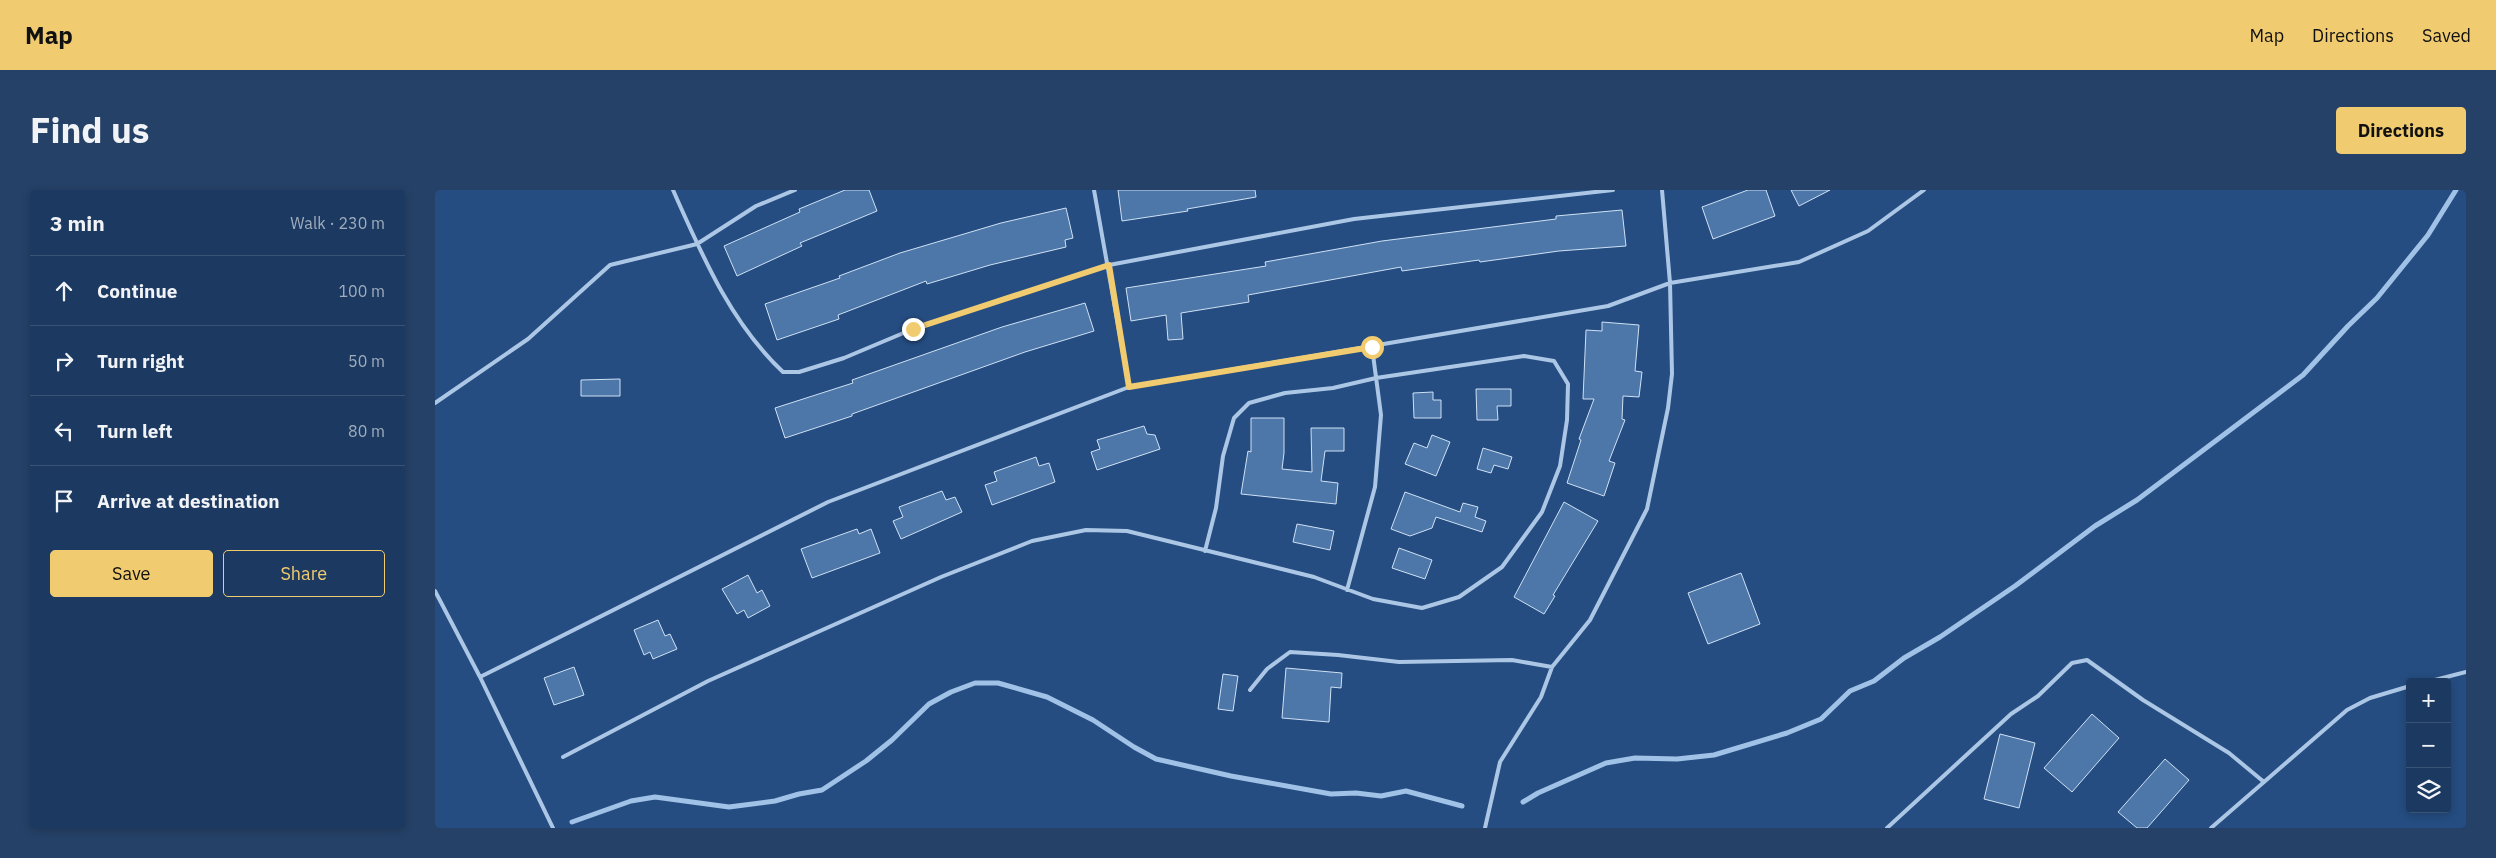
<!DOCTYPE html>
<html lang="en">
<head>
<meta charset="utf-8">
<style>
	body { margin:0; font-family:"IBM Plex Sans",sans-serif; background:#254167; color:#f1f3f6 }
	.controls { position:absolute; right:15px; bottom:15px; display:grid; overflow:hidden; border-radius:5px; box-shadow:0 2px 8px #0003 }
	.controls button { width:45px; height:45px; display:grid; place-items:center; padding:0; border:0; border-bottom:1px solid #3a5476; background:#1c3a61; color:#f1f3f6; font:25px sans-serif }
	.stop { position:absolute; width:15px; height:15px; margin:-11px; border:4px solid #f0cb70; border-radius:50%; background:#fff }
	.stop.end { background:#f0cb70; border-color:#fff; box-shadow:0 1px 5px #0008 }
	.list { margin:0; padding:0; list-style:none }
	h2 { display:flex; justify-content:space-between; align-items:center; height:65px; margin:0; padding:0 20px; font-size:21px }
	h2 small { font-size:16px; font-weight:400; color:#a0adbd }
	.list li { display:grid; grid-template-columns:32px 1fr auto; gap:15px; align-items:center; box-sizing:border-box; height:70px; padding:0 20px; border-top:1px solid #3a5476 }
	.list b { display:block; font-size:19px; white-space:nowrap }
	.list em { font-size:16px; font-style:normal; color:#a0adbd }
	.actions { display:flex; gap:10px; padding:15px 20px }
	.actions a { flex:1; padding:11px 0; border:1px solid #f0cb70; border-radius:5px; text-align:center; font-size:18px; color:#f0cb70 }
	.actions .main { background:#f0cb70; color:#111 }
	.icon { flex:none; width:28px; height:28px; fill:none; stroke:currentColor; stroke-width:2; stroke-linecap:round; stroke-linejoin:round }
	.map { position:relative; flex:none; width:2031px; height:638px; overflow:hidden; border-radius:5px }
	header { display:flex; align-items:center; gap:30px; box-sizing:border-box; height:70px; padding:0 25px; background:#f0cb70; color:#111 }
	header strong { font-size:24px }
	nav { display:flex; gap:28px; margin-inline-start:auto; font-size:18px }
	.intro { display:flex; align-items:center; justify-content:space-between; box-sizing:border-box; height:120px; padding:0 30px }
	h1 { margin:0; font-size:35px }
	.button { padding:12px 22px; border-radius:5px; background:#f0cb70; color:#111; font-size:18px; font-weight:700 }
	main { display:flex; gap:30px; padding:0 30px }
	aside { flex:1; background:#1c3a61; border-radius:5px; box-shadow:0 2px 8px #0003 }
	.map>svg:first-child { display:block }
</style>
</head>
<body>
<header>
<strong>Map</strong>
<nav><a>Map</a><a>Directions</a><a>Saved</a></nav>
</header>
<div class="intro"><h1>Find us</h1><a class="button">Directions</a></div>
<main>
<aside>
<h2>3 min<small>Walk · 230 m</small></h2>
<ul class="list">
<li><svg class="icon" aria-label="ahead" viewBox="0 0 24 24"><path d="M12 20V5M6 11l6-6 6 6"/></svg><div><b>Continue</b></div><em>100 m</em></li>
<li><svg class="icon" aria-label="right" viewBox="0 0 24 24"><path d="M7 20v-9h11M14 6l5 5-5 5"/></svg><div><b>Turn right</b></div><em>50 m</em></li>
<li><svg class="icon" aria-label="left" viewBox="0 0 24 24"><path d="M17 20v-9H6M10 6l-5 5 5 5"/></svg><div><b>Turn left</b></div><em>80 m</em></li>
<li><svg class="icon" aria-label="arrive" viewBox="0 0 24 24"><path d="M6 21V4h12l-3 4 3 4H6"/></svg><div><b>Arrive at destination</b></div></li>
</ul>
<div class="actions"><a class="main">Save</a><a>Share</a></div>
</aside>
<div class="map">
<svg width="2031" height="638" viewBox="0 0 2031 638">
	<rect width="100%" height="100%" fill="#254d81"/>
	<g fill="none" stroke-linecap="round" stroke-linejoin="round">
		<path stroke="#a0c2e7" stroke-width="5" d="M1088,612L1103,603L1171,573L1200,568L1242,569L1279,565L1352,543L1386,529L1415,501L1439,491L1469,468L1505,447L1580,396L1660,336L1702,310L1868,185L1913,136L1942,108L1993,45L2021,0
			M137,632L196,611L220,607L294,617L340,611L364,604L387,600L431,571L457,550L494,514L516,502L540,493H563L612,507L658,530L699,557L721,569L796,586L896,604L921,603L946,606L971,601L1027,616"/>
	</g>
	<path fill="#4d77a9" stroke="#cfe1f5" d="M410,0H434L442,21L365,53L367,56L302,86L289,56L365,22L364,19Z
		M683,0H820L821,7L752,19L753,21L687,31Z
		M1313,0H1331L1340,26L1278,49L1267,17Z
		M1356,0H1395L1364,16Z
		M631,18L638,48L630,50L631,57L555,75L492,94L491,91L403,125L404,129L342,150L330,114L405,88L404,86L465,63L566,33Z
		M1187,20L1191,56L1124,61L1045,72L1044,70L967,81L966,77L813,105L814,112L746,123L748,149L733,150L731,125L696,131L691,98L831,76L830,72L947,51L1121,29V26Z
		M650,113L659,141L590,162L417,224V226L350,248L340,218L418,193L417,190L567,137Z
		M1167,132L1204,135L1200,181L1207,182L1204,207L1188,206L1187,229L1190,230L1174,271L1180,273L1169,306L1132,293L1146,250L1144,249L1159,209H1148L1151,140L1167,141Z
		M185,189V206H146V190Z
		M1041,199H1076V216H1062L1063,230H1042Z
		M998,202V210H1006V228H979L978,203Z
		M816,228H849V263L847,279L877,282L876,238H909V261H890L886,291L903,293L901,314L806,304L813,261L816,262Z
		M709,236L712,244L720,245L725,259L662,280L656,262L665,259L662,250Z
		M997,245L1015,252L1001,286L970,274L979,253L992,258Z
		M1048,258L1077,267L1073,279L1059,275L1056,283L1042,279Z
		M601,267L604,276L614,273L620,292L557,315L550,295L562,291L559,282Z
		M507,301L511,310L520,307L527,322L466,349L458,331L468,327L464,317Z
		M970,302L1025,322L1028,313L1043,317L1040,327L1051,331L1047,342L1001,327L997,338L975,346L956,339Z
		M1129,312L1163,331L1118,405L1120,406L1109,424L1079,407Z
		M862,334L899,341L895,360L858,352Z
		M422,339L424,344L436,339L445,363L377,388L366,359Z
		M964,358L997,370L990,389L957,378Z
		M1306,383L1325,434L1273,454L1253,403Z
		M313,385L322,403L327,400L335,416L313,428L309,420L302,424L287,399Z
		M223,430L230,446L235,444L242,459L218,469L215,462L209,465L199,440Z
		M139,477L149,505L119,515L109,488Z
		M851,478L907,483L906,498L896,497L894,532L847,528Z
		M788,484L803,486L798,521L783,519Z
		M1657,524L1684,548L1637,602L1609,578Z
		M1565,544L1600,553L1584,618L1549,609Z
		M1730,569L1754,590L1712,638H1702L1683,622Z"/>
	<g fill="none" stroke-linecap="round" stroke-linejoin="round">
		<path stroke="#acc7e6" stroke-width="4" d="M238,0C267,65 295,132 348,182H364L409,168L478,139L674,75L919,29L1178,0
			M659,0L694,197
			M0,213L93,149L175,75L262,54L321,16L360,0
			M912,400L940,297L946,225L937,157
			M0,401L45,487L118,638
			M45,487L393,312L694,197L1173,116L1235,93L1364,72L1433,41L1489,0
			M1992,492L2031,482
			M815,500L832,479L855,462L903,465L964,472L1077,470L1117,477
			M128,567L273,491L506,387L597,351L651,340L692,341L879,387L938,409L987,418L1024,407L1067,377L1107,322L1125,276L1132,230L1133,194L1119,171L1089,166L941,188L898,198L850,203L814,213L799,228L788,266L781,318L770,361
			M1050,638L1065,572L1106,507L1117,477L1155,430L1212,319L1233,218L1237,184L1235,93L1227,0
			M1452,638L1576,524L1603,506L1637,473L1652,470L1708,510L1794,563L1829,592
			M1776,638L1912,520L1935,508L1975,496"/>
	</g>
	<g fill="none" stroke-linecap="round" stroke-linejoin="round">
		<path stroke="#f0cb70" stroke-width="6" d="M478,139L674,75L694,197L937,157"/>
	</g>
</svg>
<div class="controls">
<button>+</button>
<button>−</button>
<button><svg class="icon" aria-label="layers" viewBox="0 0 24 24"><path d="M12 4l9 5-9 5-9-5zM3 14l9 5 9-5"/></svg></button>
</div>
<div class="stop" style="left:937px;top:157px"></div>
<div class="stop end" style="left:478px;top:139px"></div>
</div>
</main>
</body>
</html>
